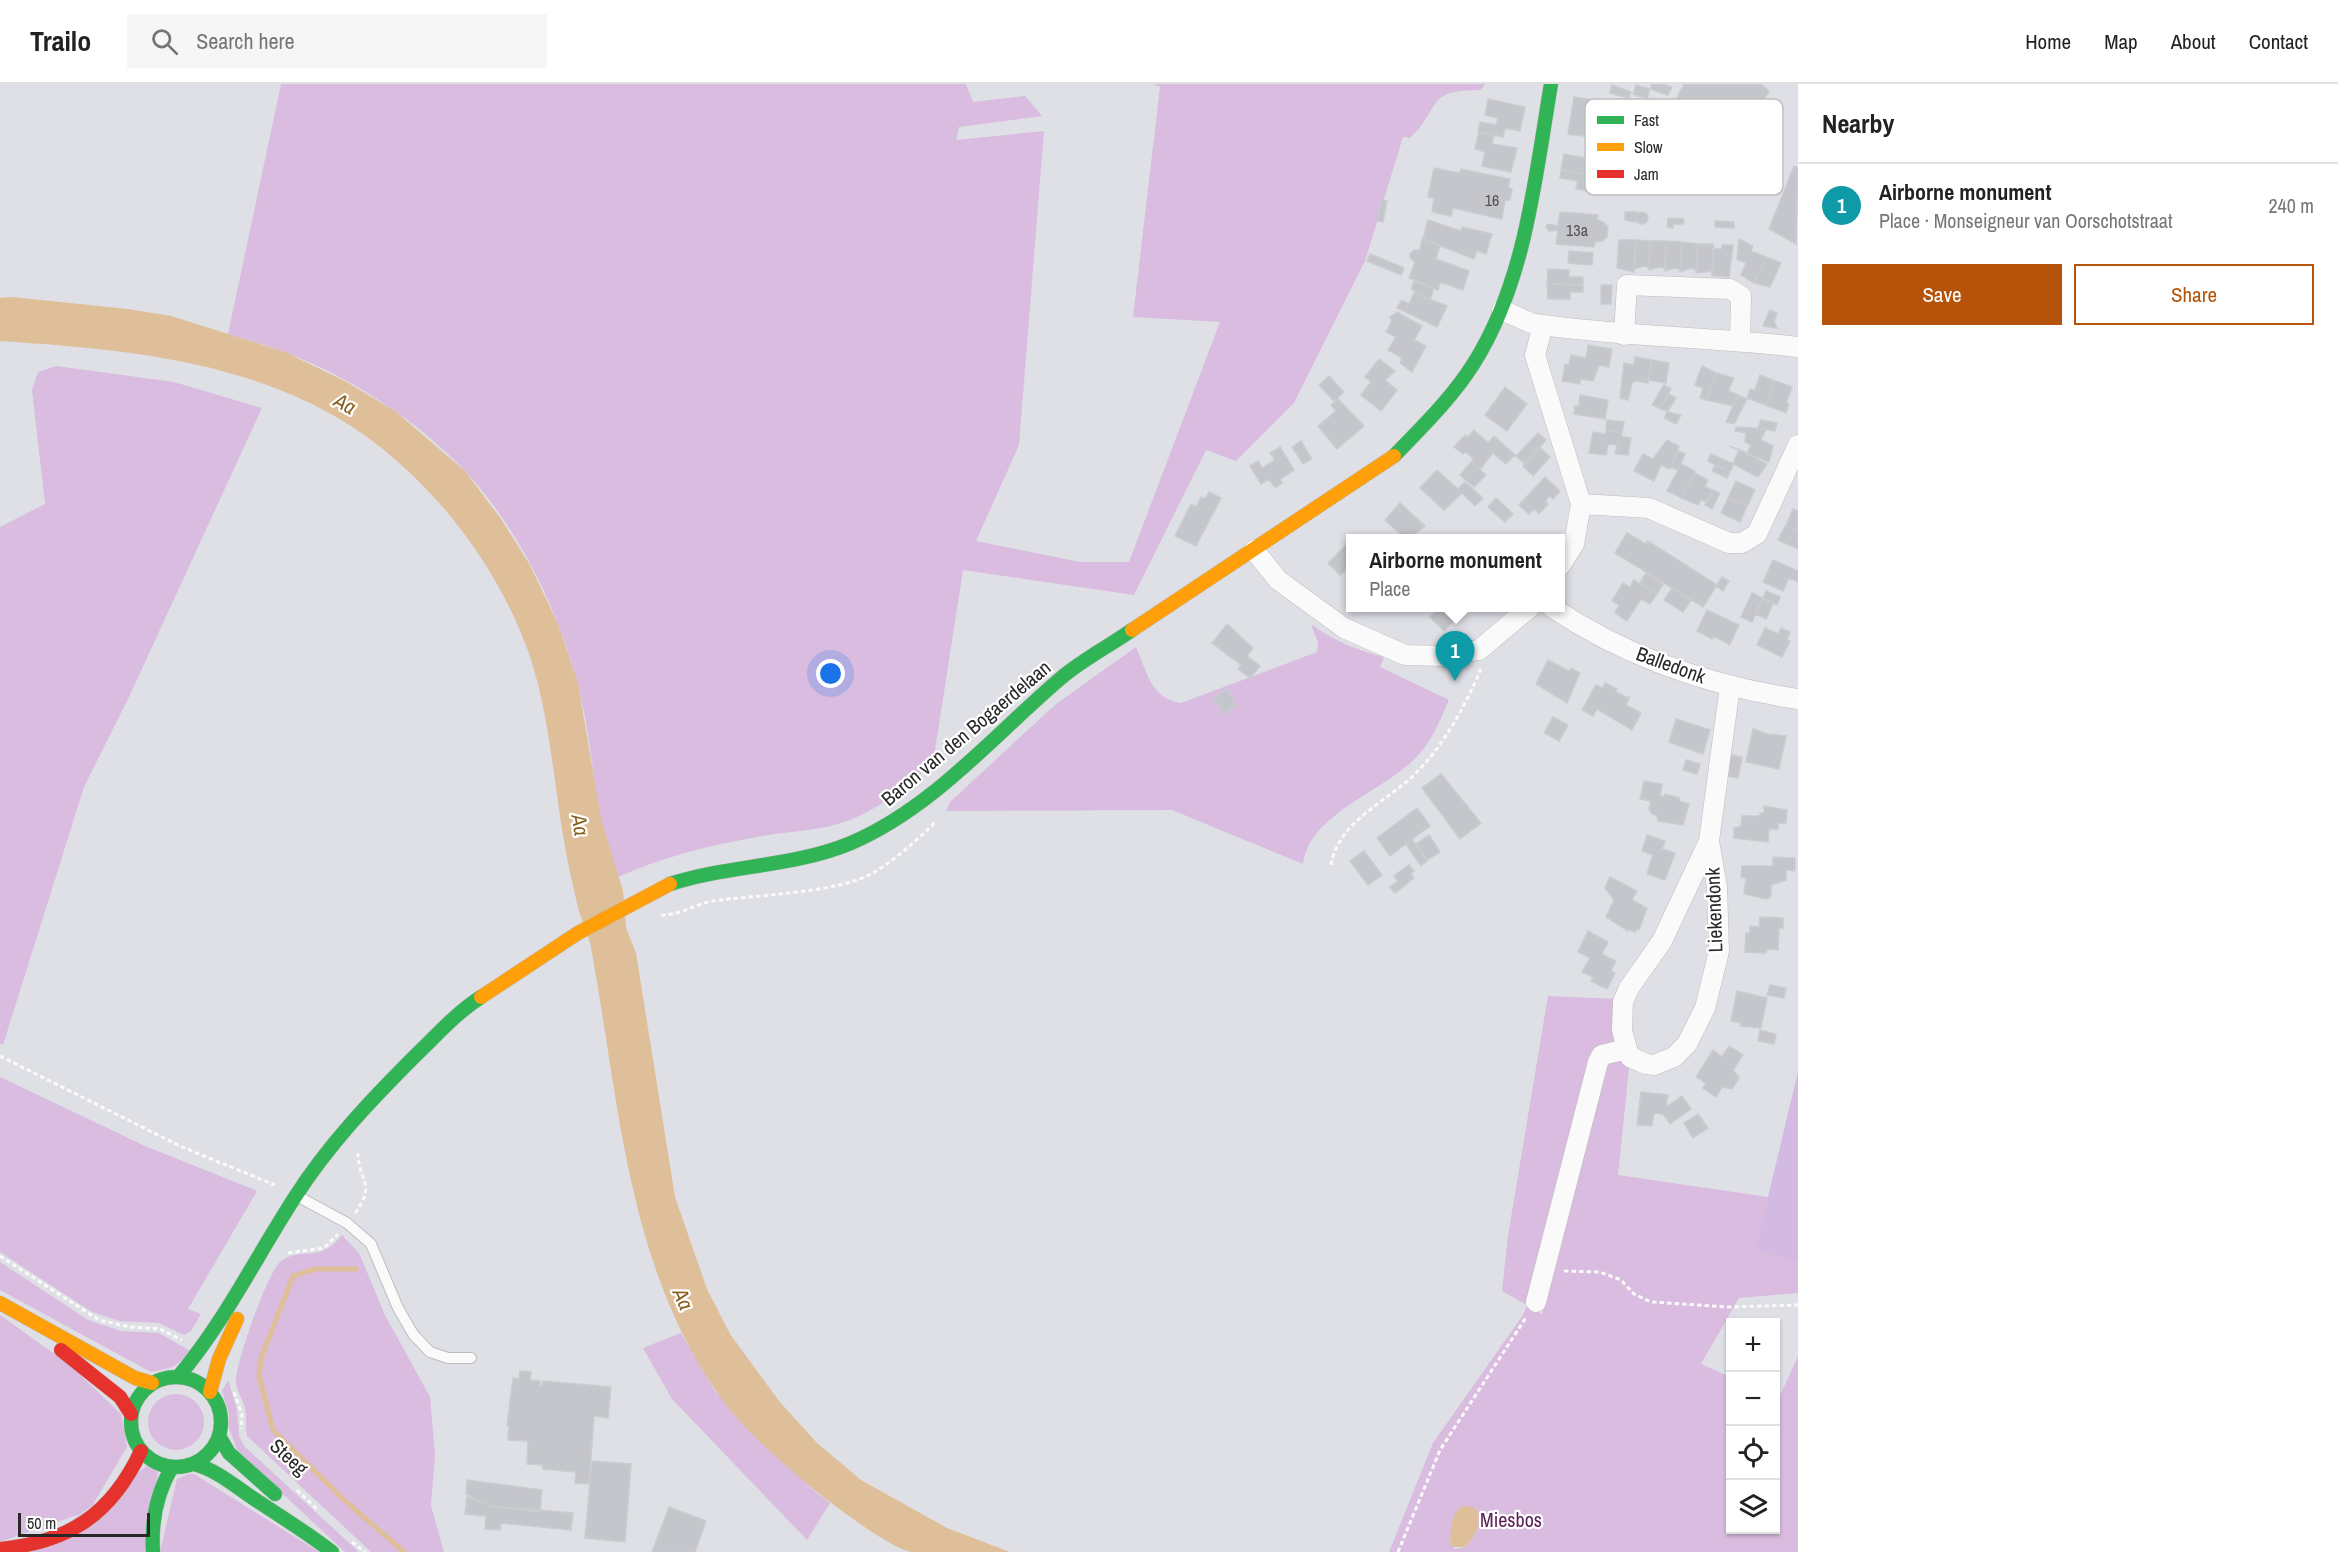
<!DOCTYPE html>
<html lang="en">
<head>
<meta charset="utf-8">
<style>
	body { margin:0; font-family:"Archivo Narrow",sans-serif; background:#f6f6f6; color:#222 }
	.controls { position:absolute; right:18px; bottom:18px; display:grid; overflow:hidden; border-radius:0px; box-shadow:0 2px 4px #0004 }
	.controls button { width:54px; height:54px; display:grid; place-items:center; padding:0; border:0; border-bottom:2px solid #e0e0e0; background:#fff; color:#222; font:30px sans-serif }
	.scale { position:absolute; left:18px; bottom:15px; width:132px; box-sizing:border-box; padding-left:6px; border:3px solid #282828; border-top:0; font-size:16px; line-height:21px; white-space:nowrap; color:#282828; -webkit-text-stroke:4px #fff; paint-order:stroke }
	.you { position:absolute; left:831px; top:590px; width:21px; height:21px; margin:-15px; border:4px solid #fff; border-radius:50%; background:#1a73e8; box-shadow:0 0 0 9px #1a73e833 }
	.badge { display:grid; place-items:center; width:39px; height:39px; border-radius:50%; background:#b45309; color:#fff; font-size:20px; font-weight:700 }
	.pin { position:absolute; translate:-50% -50px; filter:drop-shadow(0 2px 3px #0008) }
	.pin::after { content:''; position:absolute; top:32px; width:21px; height:18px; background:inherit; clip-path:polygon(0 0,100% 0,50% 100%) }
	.popup { position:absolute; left:1346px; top:450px; width:219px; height:78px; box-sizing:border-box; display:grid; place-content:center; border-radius:0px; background:#fff; filter:drop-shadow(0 2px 4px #0005); font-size:20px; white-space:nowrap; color:#767676 }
	.popup b { font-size:22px; color:#222 }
	.popup::after { content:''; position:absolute; left:50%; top:100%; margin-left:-12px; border:12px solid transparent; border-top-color:#fff }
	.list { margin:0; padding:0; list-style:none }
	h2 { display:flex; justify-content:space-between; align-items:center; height:78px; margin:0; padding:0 24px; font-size:26px }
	h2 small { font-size:20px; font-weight:400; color:#767676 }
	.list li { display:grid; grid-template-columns:39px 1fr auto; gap:18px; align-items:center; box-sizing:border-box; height:84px; padding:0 24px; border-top:2px solid #e0e0e0 }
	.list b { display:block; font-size:22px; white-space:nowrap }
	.list p { margin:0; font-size:20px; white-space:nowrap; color:#767676 }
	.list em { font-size:20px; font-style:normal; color:#767676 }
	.actions { display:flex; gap:12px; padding:18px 24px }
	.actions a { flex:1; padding:14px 0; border:2px solid #b45309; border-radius:0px; text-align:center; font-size:21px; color:#b45309 }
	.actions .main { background:#b45309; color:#fff }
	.icon { flex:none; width:33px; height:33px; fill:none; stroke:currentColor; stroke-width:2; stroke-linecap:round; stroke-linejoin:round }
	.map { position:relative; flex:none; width:1798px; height:1468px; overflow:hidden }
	header { display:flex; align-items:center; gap:36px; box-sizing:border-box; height:84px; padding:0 30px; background:#fff; border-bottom:2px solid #e0e0e0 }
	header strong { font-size:28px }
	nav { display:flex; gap:33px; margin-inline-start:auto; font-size:21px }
	.search { width:420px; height:54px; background:#f6f6f6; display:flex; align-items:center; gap:15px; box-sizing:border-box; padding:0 21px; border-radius:0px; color:#767676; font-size:22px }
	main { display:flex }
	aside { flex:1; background:#fff }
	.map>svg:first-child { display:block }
</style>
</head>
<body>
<header>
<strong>Trailo</strong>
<div class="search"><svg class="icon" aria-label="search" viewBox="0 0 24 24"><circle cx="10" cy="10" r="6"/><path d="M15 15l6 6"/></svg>Search here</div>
<nav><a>Home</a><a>Map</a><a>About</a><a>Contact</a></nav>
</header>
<main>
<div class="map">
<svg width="1798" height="1468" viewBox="0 0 1798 1468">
	<rect width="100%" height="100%" fill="#dee0e6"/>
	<path fill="#d9bcdf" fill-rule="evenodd" d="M281,0H966L973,18L1025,12L1042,32L959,43L956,56L1044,47L1019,361L976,457L1080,478H1129L1220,238L1133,233L1160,3L1153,0H1485L1481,6C1424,6 1443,22 1410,54L1403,53L1365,177L1294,319L1236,377L1206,366L1134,511L963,486L933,679C909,701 880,724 850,736C825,746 794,747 768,751C715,760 667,771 618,793C612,773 604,752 600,732C592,688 589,641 577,598C557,523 518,444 465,387C417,336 349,292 284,268C266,261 247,256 228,250Z
		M56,282L174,298L262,324L128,615L84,703L3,961L0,960V443L45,420L32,306L38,288Z
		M1311,540C1333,557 1357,566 1384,573L1380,583L1449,616C1441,634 1433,654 1420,669C1390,706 1310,727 1303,780L1172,726L946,727L951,717L1056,620L1136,563C1147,588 1151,615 1181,619L1317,568L1318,559Z
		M1548,912L1619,915L1616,958L1591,968L1527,1221L1542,1230L1607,983L1617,972L1628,975L1629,984L1618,1091L1768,1113L1798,988V1209L1739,1214L1701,1280L1730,1293V1446H1776V1313L1779,1314L1798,1272V1468H1389L1433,1359L1523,1231L1527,1221L1502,1207L1508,1152ZM1478,1430C1478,1445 1475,1452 1465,1463L1455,1465L1450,1459L1452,1437Z
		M0,993L145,1062L257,1107L188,1225L201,1230L191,1247L184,1251L159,1239L120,1237L92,1228L0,1168Z
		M342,1151L359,1169L385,1231L430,1313L435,1371L431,1422L444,1468H371L247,1352C245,1343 247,1333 245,1324C243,1315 236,1307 236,1298C235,1280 268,1187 281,1177C305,1161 318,1181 342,1151Z
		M0,1178L88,1236L121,1247L159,1249L192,1268L173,1283L151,1288L0,1206Z
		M0,1231L70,1281L121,1330L127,1363L89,1427L0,1458Z
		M681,1249L715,1307L811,1404L830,1419L807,1456L672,1315L643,1264Z
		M228,1296L237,1325L239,1351L244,1362L359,1468H345L238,1368L229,1344V1330L222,1307Z
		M148 1338a28 28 0 1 1 56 0a28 28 0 1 1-56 0Z
		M147,1382L158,1388L146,1468H28Z
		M189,1390H194L319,1468H160L177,1395Z"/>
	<path fill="#d3bae3" d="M1798,988V1178L1756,1166Z"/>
	<path fill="#dfbe9a" d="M12,213L128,225L171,232L285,268L345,297L395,327L465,387L501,435L530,481L558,540L578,599L601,735L623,807L626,844L636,869L675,1113L707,1205L730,1250L779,1317L817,1359L861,1396L947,1444L1010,1468C980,1468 939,1468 911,1468C888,1464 820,1411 800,1394C769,1367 737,1339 714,1304C627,1175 619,1018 592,869C590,854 583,841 579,827C573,804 568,780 564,757C553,693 549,625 527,564C496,481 438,405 367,353C263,277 124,265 0,257V214Z
		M1465,1422L1475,1424C1484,1439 1475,1452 1465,1463H1451C1449,1449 1451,1435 1459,1424Z"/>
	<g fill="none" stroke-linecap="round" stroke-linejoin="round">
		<path stroke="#dfbe9a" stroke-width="5" d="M356,1185H315L293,1192L261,1274L259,1292L273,1346L345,1417L404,1468"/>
	</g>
	<path fill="#c5c6cb" stroke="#caccd1" stroke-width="1.5" d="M1652,0H1663L1672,3L1668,11L1650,5Z
		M1684,0H1761L1769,7L1756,30L1738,19L1721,47L1669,29Z
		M1612,1L1631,8L1629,14L1610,9Z
		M1636,1L1650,5L1647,15L1633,10Z
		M1574,13L1636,22L1646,26L1642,49L1628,47L1626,52L1657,60L1654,75L1597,63L1599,54L1568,50Z
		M1488,15L1525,23L1520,47L1505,44L1503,53L1478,48L1480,38L1496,41L1498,34L1485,31Z
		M1684,36L1697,40L1691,57L1678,53Z
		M1479,48L1494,51L1492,60L1517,64L1511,88L1482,82L1485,68L1475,65Z
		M1594,63L1620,68L1617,83L1591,78Z
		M1564,70L1591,75V78L1610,82L1608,94L1561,86Z
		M1794,82L1798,84L1796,160L1769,145Z
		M1434,84L1459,89L1461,85L1510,95L1508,104L1512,105L1510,116H1505L1502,135L1453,124L1451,132L1432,128L1434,114L1428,113Z
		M1561,86L1608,94L1605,110L1576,105L1578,97L1560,94Z
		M1625,89L1654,92L1653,107L1624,105Z
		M1381,116L1387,117L1383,138L1377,137Z
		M1560,128L1598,131L1597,136L1603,138L1608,143L1607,153L1602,157L1595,158L1594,163L1556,160L1558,146L1549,147L1546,143L1548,140L1558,142Z
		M1625,128H1637L1636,138L1625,136Z
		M1636 134a6 6 0 1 1 12 0a6 6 0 1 1-12 0Z
		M1668,134L1684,135L1683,140H1673V144L1667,143Z
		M1428,136L1461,147L1462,143L1492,150L1486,170L1477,167L1474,175L1423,155Z
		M1715,137L1734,138V144L1715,143Z
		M1422,155L1440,161L1436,175L1469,187L1463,206L1440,198L1438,206L1409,194L1415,178L1411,175L1410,170L1414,166H1420Z
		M1739,155L1753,162L1751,167L1766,173L1754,199L1741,191L1746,179L1737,175Z
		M1619,156H1636L1634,188L1617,184Z
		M1636,156L1650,157L1649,184L1644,182L1634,185Z
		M1650,157H1666L1665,184L1659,183L1649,186Z
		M1666,157L1682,158L1680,185L1675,184L1665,187Z
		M1682,158L1698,160L1696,186L1691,184L1680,188Z
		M1698,160H1713L1712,187L1696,189Z
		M1713,160L1714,165H1722V161H1733L1729,193L1712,192Z
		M1569,167L1593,169L1592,181L1568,179Z
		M1370,170L1404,184L1401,191L1367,177Z
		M1766,173L1781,179L1770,203L1754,199Z
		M1548,185L1569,186V193H1583V201L1547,200Z
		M1414,198L1434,204L1430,216L1414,209L1415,207L1411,205Z
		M1547,200L1583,201V208H1570V215H1548Z
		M1601,201H1612L1611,220H1601Z
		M1414,209L1447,222L1437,243L1397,224L1402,216L1409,220Z
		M1770,226L1777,229L1774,237L1777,244L1763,242Z
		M1397,228L1422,242L1414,256L1426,262L1412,288L1400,279L1402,274L1388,266L1396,253L1386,248L1392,237L1390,233Z
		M1588,261L1612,265L1609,283L1599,281L1593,297L1580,295V300L1562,297L1565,280L1569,281L1571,271L1586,274Z
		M1635,273L1652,276L1648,299L1635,297L1632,299L1628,316L1620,314L1624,279L1634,281Z
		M1379,275L1395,287L1385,296L1397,306L1381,327L1361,311L1371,298L1365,293Z
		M1652,276L1669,279L1666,299L1648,296Z
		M1702,282L1716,289L1706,316L1700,314L1703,304L1695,301Z
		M1716,289L1734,294L1728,307L1738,311L1733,322L1706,316Z
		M1760,291L1775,297L1766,321L1747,314L1750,305L1755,306Z
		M1329,292L1344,308L1334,317L1319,301Z
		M1775,297L1792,303L1786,319L1789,320L1786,329L1766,321Z
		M1664,301L1671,305L1660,324L1652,321Z
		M1505,303L1527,320L1507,347L1485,331Z
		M1669,310L1676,314L1668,327L1660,325Z
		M1580,311L1608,316L1605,335L1574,330L1575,322H1579Z
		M1738,311L1747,315L1734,340L1726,338Z
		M1338,315L1364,342L1337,365L1318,342L1336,327L1331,321Z
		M1667,328L1681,331L1676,340L1664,334Z
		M1607,336L1624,338L1622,349L1606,346Z
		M1761,336L1777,339L1775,347L1758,344Z
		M1736,343L1766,345L1761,356L1773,362L1769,378L1729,362L1747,369L1751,361L1745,358L1746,349L1735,347Z
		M1474,346L1488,359L1494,352L1515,371L1506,380L1493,369L1480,385L1471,378L1474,375L1466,368L1463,370L1454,363L1465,351L1468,353Z
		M1606,346L1622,349L1621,352L1631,354L1628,371L1615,370L1617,361L1608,360L1606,371L1589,369L1593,348L1606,350Z
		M1538,349L1546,356L1525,380L1516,372Z
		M1667,356L1679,362L1670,385L1661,381L1654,397L1634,387L1643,370L1653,375Z
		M1301,357L1312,375L1303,380L1292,363Z
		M1280,363L1294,386L1280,395L1282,399L1275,404L1269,395L1261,400L1250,382L1258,377L1262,384L1275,376L1270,369Z
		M1539,363L1550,373L1533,392L1523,382Z
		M1739,366L1767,380L1758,393L1733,380Z
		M1678,367L1685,370L1681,380L1695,387L1682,414L1667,407L1678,386L1671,383Z
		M1711,370L1734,380L1730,388L1708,377Z
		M1471,378L1486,391L1474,403L1460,391Z
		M1715,381L1730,388L1727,394L1712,387Z
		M1437,386L1458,405L1465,398L1483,414L1475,422L1462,409L1444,426L1420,404Z
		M1694,389L1708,396L1705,402L1712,406L1706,418L1701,416L1698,421L1682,414Z
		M1545,393L1560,407L1553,415L1550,412L1545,417L1548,420L1539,430L1534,425L1529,430L1519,421Z
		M1736,397L1755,406L1747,422L1728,414Z
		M1713,406L1720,409L1712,425L1705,421Z
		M1209,408L1221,414L1196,462L1175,452L1191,420L1196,423L1201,413L1205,415Z
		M1496,414L1513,430L1505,438L1488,423Z
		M1728,414L1747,422L1740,438L1721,429Z
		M1400,419L1425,442L1409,454H1405L1385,436Z
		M1793,425L1798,427V447L1786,441Z
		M1786,441L1798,447V465L1778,456Z
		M1627,449L1646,460L1648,457L1717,501L1703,523L1615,469Z
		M1350,457V482L1340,491L1328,479Z
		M1773,476L1798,487V498L1789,494L1783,507L1763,498Z
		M1646,489L1663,500L1657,510L1640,499Z
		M1722,493L1729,497L1723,507L1716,502Z
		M1634,496L1657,510L1650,520L1641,515L1627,537L1615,529L1619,521L1612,517L1623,499L1630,503Z
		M1672,504L1691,516L1683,528L1664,516Z
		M1766,507L1780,513L1777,521L1763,514Z
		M1752,509L1763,514L1752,538L1741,533Z
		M1763,514L1773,520L1766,535L1755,530Z
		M1439,524H1453L1460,530L1444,547L1430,533Z
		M1707,526L1739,541L1729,562V560L1713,552L1712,555L1697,547Z
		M1227,540L1253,564L1247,572L1260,582L1250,594L1238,585L1241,581L1212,559Z
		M1765,544L1778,550L1781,544L1790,548L1787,555L1790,557L1782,573L1757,561Z
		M1548,576L1569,587L1571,584L1580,589L1567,619L1536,600Z
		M1605,599L1617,605L1616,608L1628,614L1630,612L1626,621L1641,629L1632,646L1597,625L1593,632L1582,626L1596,601L1603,604Z
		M1227,605L1237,622L1224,630L1213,614Z
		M1553,633L1568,641L1559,657L1544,649Z
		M1676,635L1710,646L1703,670L1669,658Z
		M1753,645L1767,650L1786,652L1779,685L1746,678Z
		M1731,671L1742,673L1738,694L1728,692Z
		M1686,676L1700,680L1697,690L1683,686Z
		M1441,690L1481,739L1460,755L1422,704Z
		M1644,697L1662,700L1660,711L1663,713L1665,710L1680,714L1679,717L1689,720L1683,741L1658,737L1657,731L1652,730L1649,725L1651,717L1640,715Z
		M1764,722L1787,726L1786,739H1778V745H1769L1768,758L1734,754V744L1741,742L1742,732H1760V729H1764Z
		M1417,724L1430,742L1412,755L1427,777L1421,782L1406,760L1390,772L1377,754Z
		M1429,751L1440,768L1427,776L1416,760Z
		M1647,751L1665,757L1662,765L1675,769L1665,796L1647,790L1653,771L1642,767Z
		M1364,767L1382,791L1368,801L1350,777Z
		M1773,773L1795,774V787L1786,786V796L1771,801V813L1766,815L1744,810L1746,794L1741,793L1742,782H1773Z
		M1409,781L1414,787L1411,790L1414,794L1395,809L1390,803L1398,797L1394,792Z
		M1610,793L1637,807L1632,816L1647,824L1639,846L1637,845L1635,848L1629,845L1628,847L1606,833L1614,816L1605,804Z
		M1760,833L1783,834V844H1779L1778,866L1767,865L1766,869L1745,868L1746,849H1750V842L1759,843Z
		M1588,847L1608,858L1602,870L1616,877L1611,887L1615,889L1607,905L1591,897L1593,893L1582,888L1590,874L1578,868Z
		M1770,901L1786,904L1784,914L1767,911Z
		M1737,907L1767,914L1761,944L1740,942L1741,939L1731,937Z
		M1760,946L1776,950L1774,960L1758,957Z
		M1729,962L1743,971L1733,986L1739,994L1732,1005L1722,1003L1716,1013L1703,1004L1706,999L1696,993L1713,966L1722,973Z
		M1641,1008L1668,1011L1666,1023L1682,1012L1691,1025L1670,1040L1663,1030L1654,1029L1652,1042L1637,1041Z
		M1698,1030L1708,1044L1693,1054L1684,1039Z
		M520,1287L531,1288L530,1296L540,1297V1302H542L543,1297L611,1303L608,1334L594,1332L589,1400L575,1399L576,1388L543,1385V1381L527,1380L528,1357L508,1356L509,1341H507L513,1294L519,1295Z
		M592,1377L631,1380L625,1458L585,1454Z
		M467,1396L542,1406L540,1428L489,1422V1420L473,1416L474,1414L466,1410Z
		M467,1413L489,1420V1422L573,1429L571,1446L501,1439L500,1446L485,1445L486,1432L465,1430Z
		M669,1423L706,1437L695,1468H652Z"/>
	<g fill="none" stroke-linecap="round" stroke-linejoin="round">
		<defs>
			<path id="lane" d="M297,1112L347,1139L371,1160L398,1224L413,1250L430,1268L448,1274H471"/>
			<path id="street" d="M1502,226L1531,239L1543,241L1535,271L1581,420L1574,460L1560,482
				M1543,241C1628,253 1713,253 1798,263
				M1624,251L1627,201L1730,205L1741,212L1740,257
				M1581,420L1649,424L1729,459H1742L1757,450L1798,361
				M1254,466L1278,496L1344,544L1405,571L1443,572L1479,566L1529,524
				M1553,524C1626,573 1711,602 1798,615
				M1709,757L1717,803L1719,867L1705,924L1687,960L1674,973L1654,981L1646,980L1630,973L1627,965L1622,946L1623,918L1629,904L1662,857L1709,757L1730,602
				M1536,1218L1598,978L1602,971L1627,965"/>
			<path id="fast" d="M1394,372C1422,343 1452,314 1474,279C1526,196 1535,94 1551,0
				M670,800C728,781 794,783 851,759C933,724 994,651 1061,594C1082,576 1109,562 1132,546
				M131 1338a45 45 0 1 1 90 0a45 45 0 1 1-90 0Z
				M178,1293C224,1239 256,1173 295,1113C328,1061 372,1015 416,971C437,951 456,929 481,913
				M219,1352L229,1369L275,1410
				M194,1380C220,1387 239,1406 262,1420C286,1436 309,1450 332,1468
				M153,1468C151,1437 156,1410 172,1383"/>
			<path id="slow" d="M1132,546L1394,372
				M481,913L578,849L670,800
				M0,1219L135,1294L152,1299
				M210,1308L219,1275L237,1235"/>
			<path id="jam" d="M61,1266L120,1313L131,1330
				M0,1465C69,1458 111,1431 141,1367"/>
		</defs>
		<use href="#lane" stroke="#bcbcbc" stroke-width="12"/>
		<use href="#street" stroke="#bcbcbc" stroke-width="21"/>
		<use href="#fast" stroke="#bcbcbc" stroke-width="15"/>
		<use href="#slow" stroke="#bcbcbc" stroke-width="15"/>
		<use href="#jam" stroke="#bcbcbc" stroke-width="15"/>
		<path stroke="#fafafb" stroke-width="3" stroke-dasharray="4.5 3" stroke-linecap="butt" d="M1331,781C1339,735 1390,717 1419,686C1447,656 1465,622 1481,585
			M661,831C681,831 695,820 713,817C755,811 836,809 871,790C894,777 912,760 932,742L935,736
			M0,972L182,1063L275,1101
			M355,1129C377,1100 358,1097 358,1069
			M288,1169L324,1164L338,1150
			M0,1172L99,1236L130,1243L160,1245L182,1256
			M1564,1187L1600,1188L1621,1196L1634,1210L1651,1218L1727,1223L1798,1221
			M234,1308L242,1330L241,1345
			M297,1406L317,1425
			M352,1458L365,1468
			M1398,1468L1440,1366L1527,1232"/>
		<use href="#lane" stroke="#fafafb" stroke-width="10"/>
		<use href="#street" stroke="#fafafb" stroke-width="20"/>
		<use href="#fast" stroke="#30b455" stroke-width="14"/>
		<use href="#slow" stroke="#ff9f0a" stroke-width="14"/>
		<use href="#jam" stroke="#e5322d" stroke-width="14"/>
	</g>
	<g text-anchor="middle" stroke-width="4.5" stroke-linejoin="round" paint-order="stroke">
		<g font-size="16" fill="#515152">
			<text x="1492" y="122">16</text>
			<text x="1577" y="152">13a</text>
		</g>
		<g font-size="20" fill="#282828" stroke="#fff">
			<text transform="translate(1671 581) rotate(20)" y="7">Balledonk</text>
			<text transform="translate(966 649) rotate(-40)" y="7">Baron van den Bogaerdelaan</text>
			<text transform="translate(1714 826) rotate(-92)" y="7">Liekendonk</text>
			<text transform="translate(289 1373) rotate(42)" y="7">Steeg</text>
		</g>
		<g font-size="20" fill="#5c2158" stroke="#fff">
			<text x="1511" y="1443">Miesbos</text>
		</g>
		<g font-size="21" font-style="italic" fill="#885e1c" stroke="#fff">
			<text transform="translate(345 320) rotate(29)" y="7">Aa</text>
			<text transform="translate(580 741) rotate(80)" y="7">Aa</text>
			<text transform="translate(683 1215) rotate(66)" y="7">Aa</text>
		</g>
	</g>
	<rect x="1585" y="15" width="198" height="96" rx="9" fill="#fff" stroke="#bebebe" stroke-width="1.5"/>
	<rect x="1597" y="32" width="27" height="8" fill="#30b455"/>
	<rect x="1597" y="59" width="27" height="8" fill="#ff9f0a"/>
	<rect x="1597" y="86" width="27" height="8" fill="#e5322d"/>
	<g font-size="16" fill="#282828">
		<text x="1634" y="42">Fast</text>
		<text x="1634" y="69">Slow</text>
		<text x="1634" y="96">Jam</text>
	</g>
</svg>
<div class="controls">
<button>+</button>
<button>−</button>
<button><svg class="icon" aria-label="locate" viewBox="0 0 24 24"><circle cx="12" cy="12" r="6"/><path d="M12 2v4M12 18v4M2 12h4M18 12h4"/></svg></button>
<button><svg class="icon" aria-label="layers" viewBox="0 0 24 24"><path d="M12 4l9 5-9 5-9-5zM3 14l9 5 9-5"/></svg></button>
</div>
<div class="scale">50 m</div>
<div class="you"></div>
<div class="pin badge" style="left:1455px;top:597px;background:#0f9aa8">1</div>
<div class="popup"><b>Airborne monument</b>Place</div>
</div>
<aside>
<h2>Nearby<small></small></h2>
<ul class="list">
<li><span class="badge" style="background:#0f9aa8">1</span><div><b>Airborne monument</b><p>Place · Monseigneur van Oorschotstraat</p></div><em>240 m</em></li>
</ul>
<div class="actions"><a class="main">Save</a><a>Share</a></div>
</aside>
</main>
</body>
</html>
